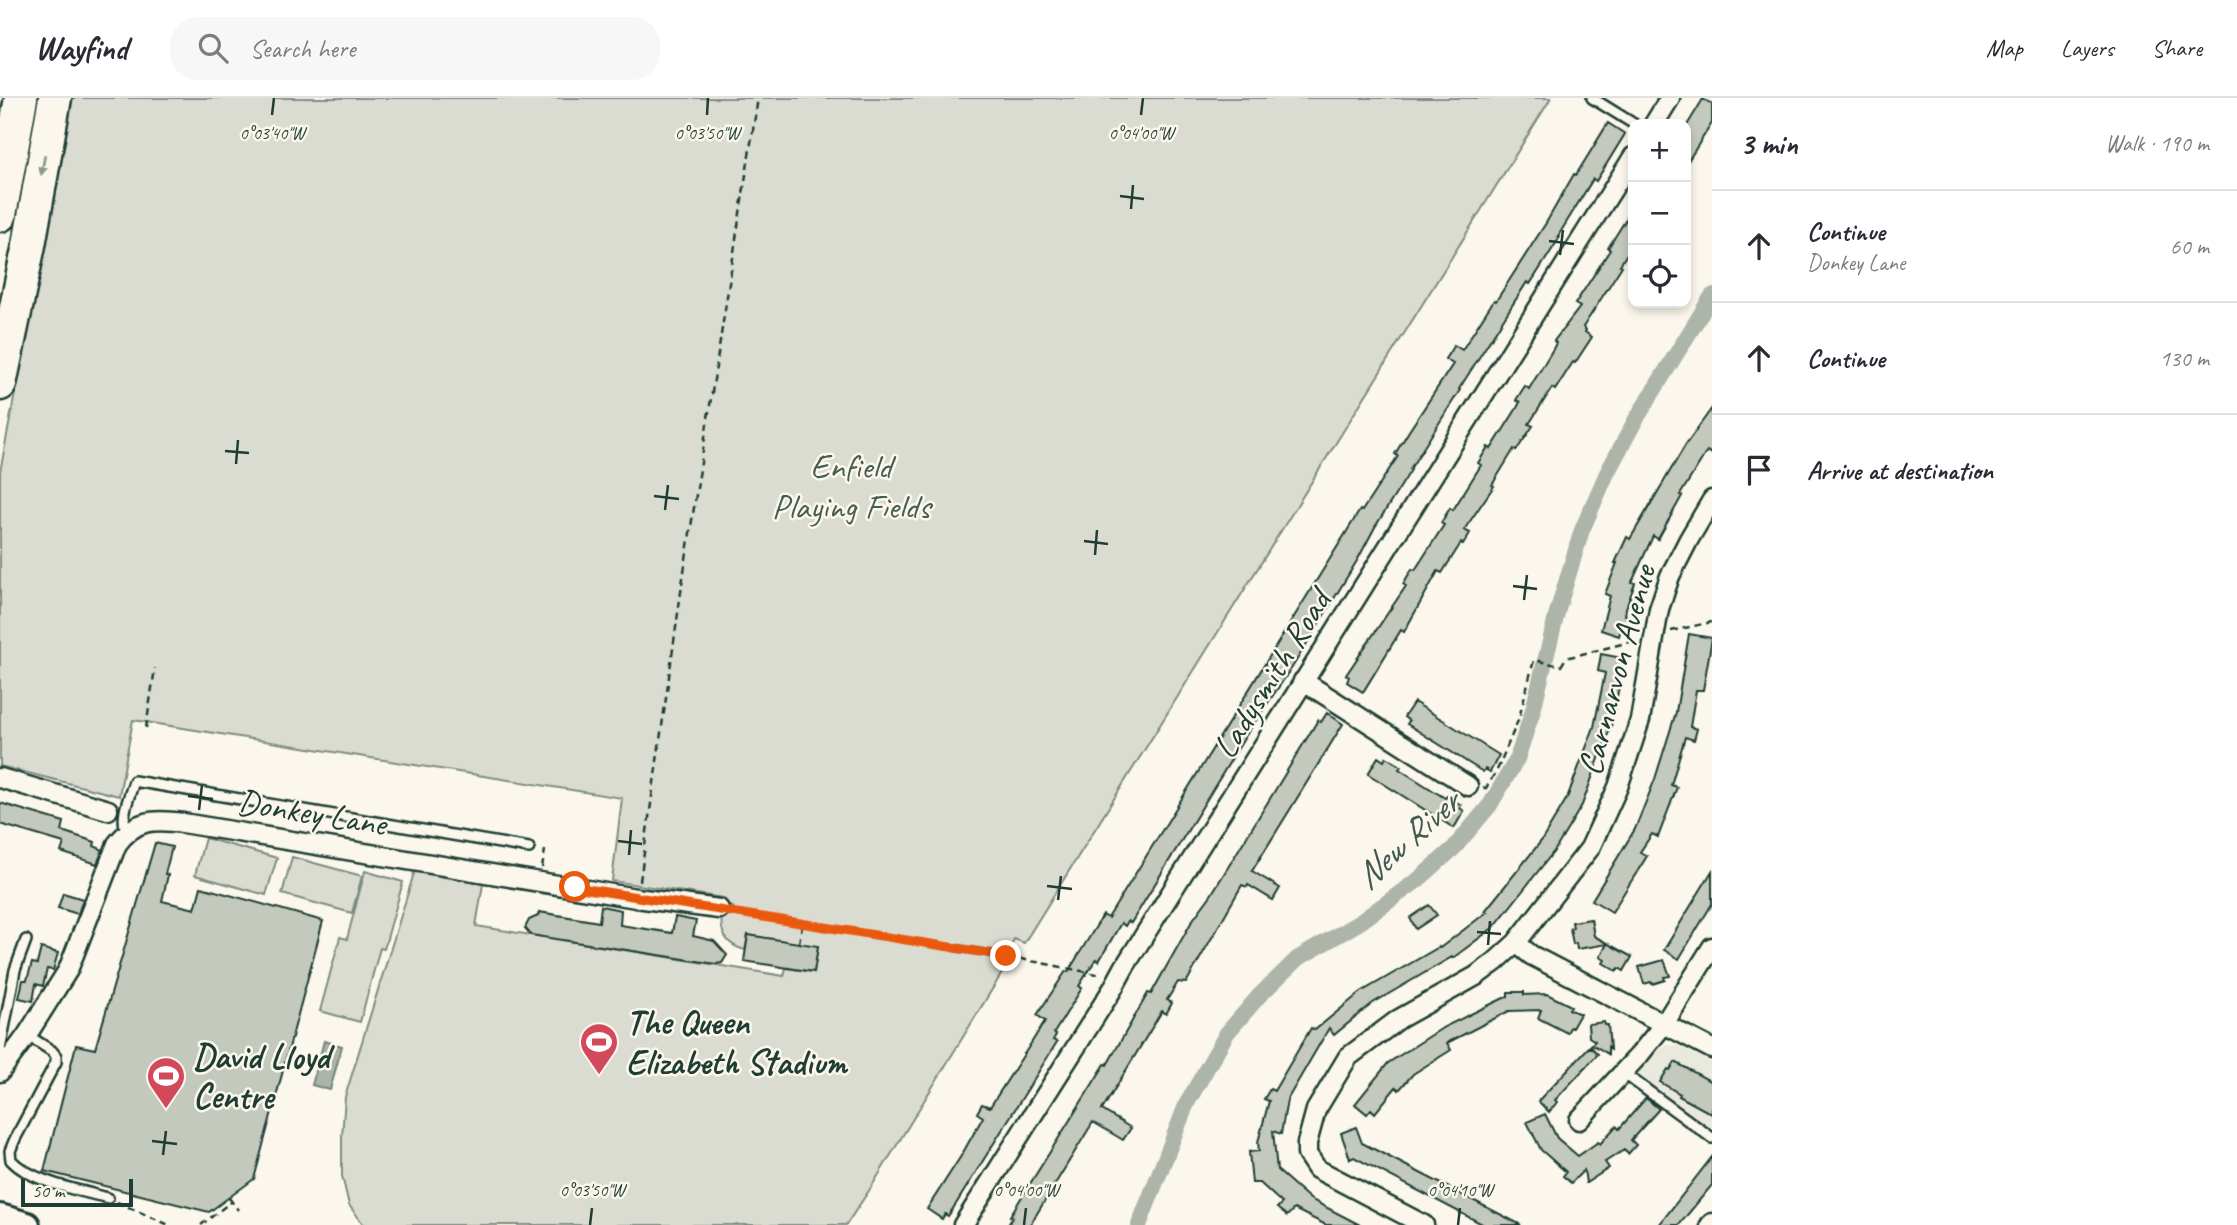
<!DOCTYPE html>
<html lang="en">
<head>
<meta charset="utf-8">
<style>
	body { margin:0; font-family:Caveat,sans-serif; background:#f7f7f7; color:#2b2b33 }
	.controls { position:absolute; right:21px; top:21px; display:grid; overflow:hidden; border-radius:14px; box-shadow:0 4px 10px #0003 }
	.controls button { width:63px; height:63px; display:grid; place-items:center; padding:0; border:0; border-bottom:2px solid #e1e1e2; background:#fff; color:#2b2b33; font:35px sans-serif }
	.scale { position:absolute; left:21px; bottom:18px; width:112px; box-sizing:border-box; padding-left:7px; border:4px solid #1f3d34; border-top:0; font-size:19px; line-height:24px; white-space:nowrap; color:#1f3d34; -webkit-text-stroke:5px #fbf7ec; paint-order:stroke }
	.stop { position:absolute; width:21px; height:21px; margin:-16px; border:5px solid #ea580c; border-radius:50%; background:#fff }
	.stop.end { background:#ea580c; border-color:#fff; box-shadow:0 2px 7px #0008 }
	.list { margin:0; padding:0; list-style:none }
	h2 { display:flex; justify-content:space-between; align-items:center; height:91px; margin:0; padding:0 28px; font-size:30px }
	h2 small { font-size:23px; font-weight:400; color:#7c7c81 }
	.list li { display:grid; grid-template-columns:46px 1fr auto; gap:21px; align-items:center; box-sizing:border-box; height:112px; padding:0 28px; border-top:2px solid #e1e1e2 }
	.list b { display:block; font-size:26px; white-space:nowrap }
	.list p { margin:0; font-size:23px; white-space:nowrap; color:#7c7c81 }
	.list em { font-size:23px; font-style:normal; color:#7c7c81 }
	.icon { flex:none; width:38px; height:38px; fill:none; stroke:currentColor; stroke-width:2; stroke-linecap:round; stroke-linejoin:round }
	.map { position:relative; flex:none; width:1712px; height:1127px; overflow:hidden }
	header { display:flex; align-items:center; gap:42px; box-sizing:border-box; height:98px; padding:0 35px; background:#fff; border-bottom:2px solid #e1e1e2 }
	header strong { font-size:33px }
	nav { display:flex; gap:38px; margin-inline-start:auto; font-size:24px }
	.search { width:490px; height:63px; background:#f7f7f7; display:flex; align-items:center; gap:18px; box-sizing:border-box; padding:0 24px; border-radius:28px; color:#7c7c81; font-size:26px }
	main { display:flex }
	aside { flex:1; background:#fff }
	.map>svg:first-child { display:block }
</style>
</head>
<body>
<header>
<strong>Wayfind</strong>
<div class="search"><svg class="icon" aria-label="search" viewBox="0 0 24 24"><circle cx="10" cy="10" r="6"/><path d="M15 15l6 6"/></svg>Search here</div>
<nav><a>Map</a><a>Layers</a><a>Share</a></nav>
</header>
<main>
<div class="map">
<svg width="1712" height="1127" viewBox="0 0 1712 1127">
	<rect width="100%" height="100%" fill="#fbf7ec"/>
	<filter id="ink" filterUnits="userSpaceOnUse"><feTurbulence type="fractalNoise" baseFrequency=".0143" numOctaves="2"/><feDisplacementMap in="SourceGraphic" scale="14" xChannelSelector="R" yChannelSelector="G"/><feConvolveMatrix kernelMatrix="1 2 1 2 8 2 1 2 1" color-interpolation-filters="sRGB"/></filter>
	<g filter="url(#ink)">
		<path fill="#eae9de" d="M1667,947L1679,948L1712,965V1043L1627,982L1647,960L1655,952Z"/>
		<path fill="#dbdcd1" stroke="#7d8c82" stroke-width="2" d="M71,0H1551L1024,845L1014,841L1008,855L952,846V853L1010,862L870,1091L846,1127H364L349,1107L342,1078V1039L345,999L415,772L484,780L476,828L784,878L786,870L814,874L818,849L748,837L745,852C726,847 719,835 722,815L734,816L733,809L724,808V800L612,783L622,700L133,622L119,698L0,668V374Z
			M205,740L277,760L266,797L195,777Z
			M292,759L362,778L352,815L282,796Z
			M365,773L403,784L384,851L380,850L360,924L320,913L340,839L347,841Z"/>
		<path fill="#adb4aa" stroke="#74847b" stroke-width="2" d="M324,943L342,948L330,992L312,987Z"/>
		<g fill="none" stroke-linecap="round" stroke-linejoin="round">
			<path stroke="#adb4aa" stroke-width="16" d="M1139,1127L1187,1005L1227,935L1259,898L1297,861L1360,824L1418,782L1454,750L1490,707L1517,661L1533,612L1558,511L1582,432L1607,375L1635,323L1712,198"/>
		</g>
		<path fill="#c4c9be" stroke="#1f3d34" stroke-width="2" d="M1703,1L1712,6V25L1686,66V29Z
			M1608,25L1625,36L1596,83L1593,81L1558,138L1560,139L1530,186L1527,184L1459,291L1460,292L1410,371L1411,372L1375,429L1358,461L1293,568L1248,634L1131,825L1128,823L1125,828L1121,825L1099,863L1096,861L1079,888L1082,890L1054,935L1056,937L1053,942L1057,944L956,1106L948,1118L945,1116L942,1121L927,1111L961,1058L983,1019L977,1015L982,1006L990,1009L1028,950L1045,923L1037,917L1066,873L1068,874L1103,817L1108,820L1360,412L1362,413L1398,358L1395,356L1409,333L1453,266L1445,261L1454,247L1462,252L1494,202L1496,203L1546,125L1574,76L1576,77Z
			M1633,110V146L1620,167L1622,168L1583,229L1586,232L1585,234L1592,239L1575,265L1573,264L1555,292L1552,290L1529,326L1533,328L1516,353L1514,351L1492,387L1494,388L1464,432L1470,435L1463,447L1461,445L1442,475L1438,473L1404,534L1401,532L1363,594L1347,584L1349,579L1346,577L1406,488L1403,486L1412,471L1415,472L1440,433L1444,427L1441,425L1450,410L1453,412L1478,372L1481,367L1478,365L1488,349L1491,351L1517,310L1520,304L1516,302L1525,288L1529,291L1553,251L1556,245L1554,243L1580,209L1575,206L1610,152L1608,150Z
			M1712,310V356L1707,353L1680,397L1682,398L1658,441L1653,438L1632,484L1635,485L1626,510L1625,517L1629,519L1625,533L1621,531L1619,538L1601,532L1610,498L1605,496L1617,465H1615L1627,439L1630,441L1686,346Z
			M1689,536L1712,540L1703,592H1696L1690,629L1697,631L1694,642L1685,639L1671,687L1677,689L1658,739L1652,736L1640,754L1647,758L1612,814L1592,802L1635,731L1655,681L1676,614Z
			M1601,556L1622,560L1619,574H1622L1611,628L1582,707L1555,752L1494,829L1453,860L1452,859L1373,905L1334,937L1329,930L1287,1002L1281,1036L1273,1033L1277,1072L1310,1101L1360,1127H1326L1294,1111L1287,1118L1277,1110L1282,1105L1260,1085H1252L1249,1054L1259,1053L1258,1044L1269,1003L1264,1001L1270,991L1274,993L1311,930L1315,932L1361,894L1439,849L1440,850L1487,814L1485,813L1542,742L1567,700L1594,629L1605,575L1598,573Z
			M1414,604L1499,657L1490,674L1485,671L1483,674L1407,626L1409,623L1404,619Z
			M1327,615L1343,626L1252,773L1280,790L1273,802L1248,787L1247,789L1242,787L1186,885L1178,884L1167,902L1172,905L1166,916L1162,913L1102,1012L1131,1030L1123,1042L1093,1024L1030,1127H1008L1013,1119L1010,1118L1018,1105L1105,966L1107,967L1148,895L1151,896L1192,823L1211,797L1318,622L1321,624Z
			M1378,659L1384,663L1386,659L1401,668L1399,671L1445,700L1447,698L1461,707L1460,710L1464,713L1454,730L1368,676Z
			M0,705L64,724L62,733L95,744L94,748L103,752L97,766L61,754L64,745L0,726Z
			M155,745L172,749L165,776L168,777L162,803L195,811L201,789L323,823L254,1081L209,1114L44,1073L76,947L95,951Z
			M1712,773V806L1679,861L1664,852Z
			M63,795L83,801L78,816L58,810Z
			M1429,807L1437,817L1416,831L1410,820Z
			M601,808L621,812L620,827L672,835L675,819L696,823L693,838L714,843L727,857L722,865L716,866L531,837L525,830L529,822L538,818L539,814L599,824Z
			M1591,821L1594,838L1632,859L1624,873L1619,870L1617,873L1603,865L1605,862L1600,859L1607,846L1577,851L1576,845L1573,846L1570,830H1573L1572,824Z
			M748,837L818,848L814,874L744,863Z
			M41,850L58,855L53,872L47,871L43,888L36,886L33,903L19,900L23,882H27L32,865L37,866Z
			M1664,862L1670,878L1664,879L1665,882L1652,886L1651,884L1644,886L1639,869Z
			M1508,894H1524V897L1547,896L1571,908L1569,911L1580,916L1572,930L1570,929L1567,935L1538,920L1541,912L1509,913L1447,945L1451,952L1413,976L1399,992L1396,989L1375,1015L1371,1011L1367,1016L1355,1006L1388,965L1444,929L1508,898Z
			M1604,924L1605,927H1608L1610,951L1608,949V956L1595,948L1589,949L1595,943L1589,939L1588,926Z
			M1588,950H1592L1598,956L1555,1002L1557,1004L1549,1014L1538,1003Z
			M1675,964L1712,984V1016L1679,998L1680,996L1660,984L1668,971L1670,972Z
			M1646,1000L1659,1011L1631,1042L1636,1047L1628,1056L1624,1052L1605,1064L1609,1070L1586,1085L1584,1072L1571,1085L1563,1078L1566,1074L1541,1052L1527,1024L1545,1016L1557,1040L1578,1058L1598,1044L1600,1046L1616,1028L1619,1031Z
			M1356,1029L1362,1045L1521,1127H1484L1354,1059L1350,1061L1341,1035Z
			M1712,1059V1087L1679,1127H1659Z"/>
		<g fill="none" stroke-linecap="round" stroke-linejoin="round">
			<defs>
				<path id="lane" d="M1592,0L1634,26
					M127,734C119,719 130,698 134,683L529,750
					M27,937L52,953L56,958V964L15,1041L10,1053L11,1062C31,1084 79,1092 108,1100
					M6,964L0,952L15,872L26,842
					M1622,974L1712,1040"/>
				<path id="street" d="M1654,26L1670,0
					M1303,583L1468,688
					M0,680L108,712
					M1516,845L1531,857L1712,951
					M0,974L27,937L68,872L117,746C136,721 154,721 183,725L636,800L719,811
					M1579,1022L1640,956L1664,926L1712,849
					M963,1127L1112,892L1125,868L1633,59
					M1424,1127L1317,1071L1307,1056V1045L1316,1012L1348,959L1399,921L1476,878L1495,864L1516,845L1590,750L1618,689L1640,622L1659,511L1670,478L1689,441L1712,402
					M1710,1127L1712,1125"/>
				<path id="secondary" d="M0,1119L27,1127"/>
				<path id="highway" d="M0,117L21,0
					M0,286L29,147L55,0"/>
			</defs>
			<use href="#lane" stroke="#1f3d34" stroke-width="14"/>
			<use href="#street" stroke="#1f3d34" stroke-width="23"/>
			<use href="#secondary" stroke="#1f3d34" stroke-width="30"/>
			<use href="#highway" stroke="#1f3d34" stroke-width="37"/>
			<path stroke="#1f3d34" stroke-width="2.5" stroke-dasharray="7 5" stroke-linecap="butt" d="M1671,533L1712,524
				M146,630L155,570
				M1483,690H1486L1498,670L1519,620L1534,562L1561,568L1566,560L1638,542
				M542,770L545,752
				M640,783L683,480L758,0
				M736,814L1006,858L1102,877
				M799,845L803,821
				M229,1100L238,1112
				M117,1104L169,1127
				M201,1127L232,1103"/>
			<use href="#lane" stroke="#fbf7ec" stroke-width="9"/>
			<use href="#street" stroke="#fbf7ec" stroke-width="18"/>
			<use href="#secondary" stroke="#fbf7ec" stroke-width="24"/>
			<use href="#highway" stroke="#fbf7ec" stroke-width="32"/>
		</g>
		<defs><path id="oneway-solid" d="M-6-.8H1V-3.2L6.5 0L1 3.2V.8H-6Z" transform="scale(1.75)"/></defs>
		<use fill="#8d9a90" href="#oneway-solid" transform="translate(43 67) rotate(100)"/>
	</g>
	<g fill="none" stroke-linecap="round" stroke-linejoin="round" filter="url(#ink)">
		<path stroke="#ea580c" stroke-width="9" d="M575,789L1006,858"/>
	</g>
	<path fill="none" stroke="#1f3d34" stroke-width="2.5" d="M272,17L274,0M707,17L708,0M1141,17L1143,0M1120,98L1144,101M1131,111L1133,87M1549,143L1574,146M1560,157L1563,132M225,353L249,355M236,366L238,342M654,398L679,401M665,412L668,387M1084,443L1108,446M1095,457L1097,432M1513,488L1537,491M1524,502L1527,477M188,698L213,701M199,712L202,687M618,743L642,746M629,757L631,732M1047,788L1072,791M1058,802L1061,778M1477,834L1501,836M1488,847L1490,823M152,1043L177,1046M163,1057L166,1033M590,1127L592,1110M1024,1127L1026,1110M1458,1127L1460,1110"/>
	<defs>
		<symbol id="stadium-pin" viewBox="-11 -11 22 30"><path d="M0 17L-7.5 6A9.5 9.5 0 1 1 7.5 6Z" fill="#d1495b" stroke="#fbf7ec"/><path d="M0-5a6.5 5 0 1 0 0 10a6.5 5 0 1 0 0-10ZM-3.5-1.8h7v3.6h-7Z" fill="#fff"/></symbol>
	</defs>
	<g fill-rule="evenodd">
		<use href="#stadium-pin" x="577" y="922" width="44" height="60"/>
		<use href="#stadium-pin" x="144" y="956" width="44" height="60"/>
	</g>
	<g text-anchor="middle" stroke-width="5" stroke-linejoin="round" paint-order="stroke">
		<g font-size="35" fill="#455d53" stroke="#fbf7ec">
			<text x="851" y="380">Enfield<tspan x="851" dy="40">Playing Fields</tspan></text>
		</g>
		<g font-size="35" fill="#1f3d34" stroke="#fbf7ec">
			<text transform="translate(1616 572) rotate(-75)" y="12">Carnarvon Avenue</text>
			<text transform="translate(1271 576) rotate(-58)" y="12">Ladysmith Road</text>
			<text transform="translate(312 714) rotate(9)" y="12">Donkey Lane</text>
		</g>
		<g font-size="35" font-weight="bold" fill="#1f3d34" stroke="#fbf7ec" text-anchor="start">
			<text x="626" y="936">The Queen<tspan x="626" dy="40">Elizabeth Stadium</tspan></text>
			<text x="193" y="970">David Lloyd<tspan x="193" dy="40">Centre</tspan></text>
		</g>
		<g font-size="37" font-style="italic" fill="#425b52" stroke="#fbf7ec">
			<text transform="translate(1406 741) rotate(-42)" y="13">New River</text>
		</g>
	</g>
	<g font-size="18" text-anchor="middle" fill="#1f3d34" stroke="#fbf7ec" stroke-width="5" stroke-linejoin="round" paint-order="stroke">
		<text x="272" y="41">0°03'40"W</text>
		<text x="707" y="41">0°03'50"W</text>
		<text x="1141" y="41">0°04'00"W</text>
		<text x="592" y="1098">0°03'50"W</text>
		<text x="1026" y="1098">0°04'00"W</text>
		<text x="1460" y="1098">0°04'10"W</text>
	</g>
</svg>
<div class="controls">
<button>+</button>
<button>−</button>
<button><svg class="icon" aria-label="locate" viewBox="0 0 24 24"><circle cx="12" cy="12" r="6"/><path d="M12 2v4M12 18v4M2 12h4M18 12h4"/></svg></button>
</div>
<div class="scale">50 m</div>
<div class="stop" style="left:575px;top:789px"></div>
<div class="stop end" style="left:1006px;top:858px"></div>
</div>
<aside>
<h2>3 min<small>Walk · 190 m</small></h2>
<ul class="list">
<li><svg class="icon" aria-label="ahead" viewBox="0 0 24 24"><path d="M12 20V5M6 11l6-6 6 6"/></svg><div><b>Continue</b><p>Donkey Lane</p></div><em>60 m</em></li>
<li><svg class="icon" aria-label="ahead" viewBox="0 0 24 24"><path d="M12 20V5M6 11l6-6 6 6"/></svg><div><b>Continue</b></div><em>130 m</em></li>
<li><svg class="icon" aria-label="arrive" viewBox="0 0 24 24"><path d="M6 21V4h12l-3 4 3 4H6"/></svg><div><b>Arrive at destination</b></div></li>
</ul>
</aside>
</main>
</body>
</html>
